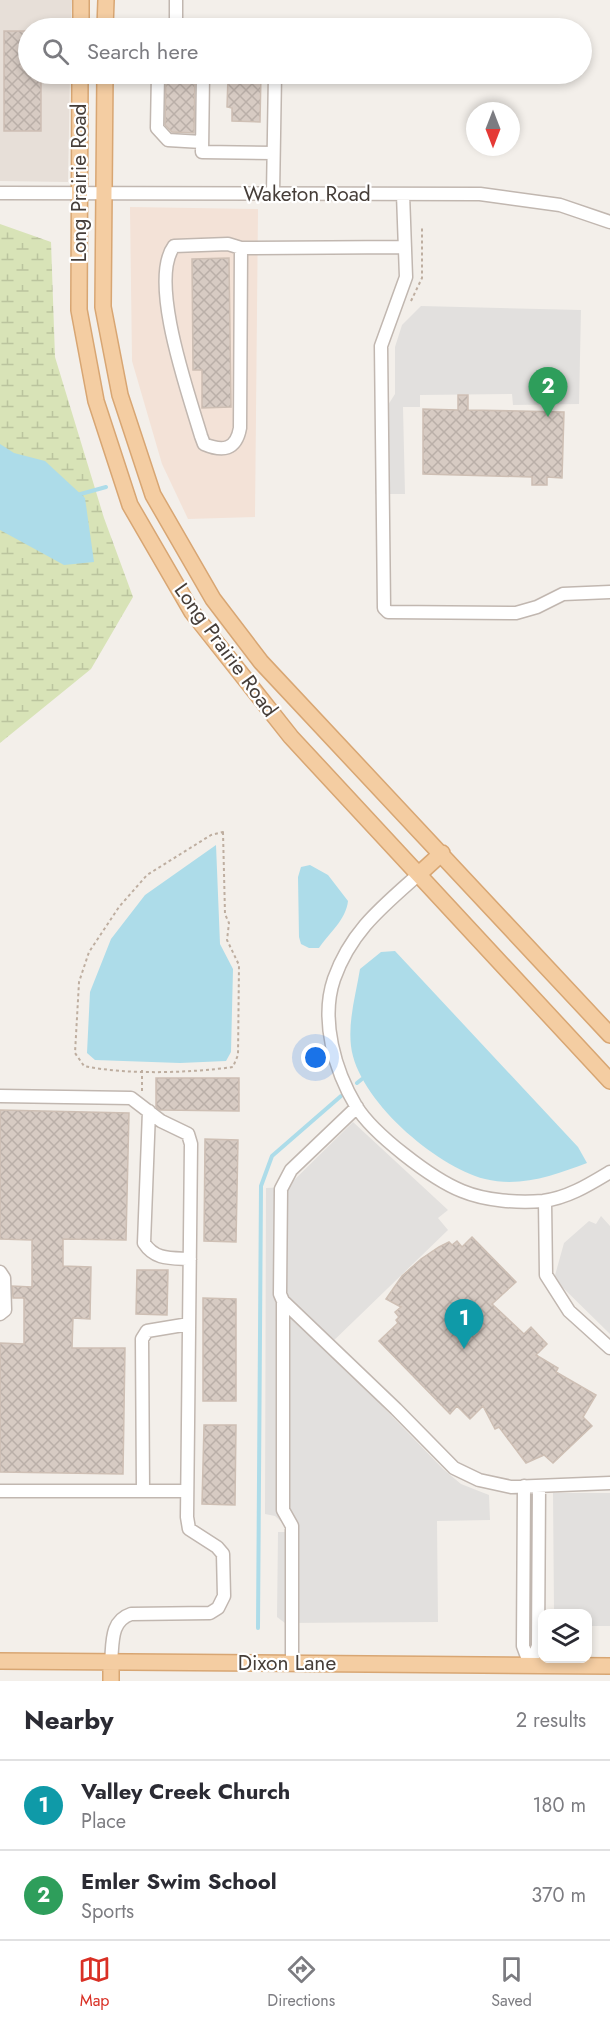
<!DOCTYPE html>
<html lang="en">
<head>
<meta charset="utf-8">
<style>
	body { margin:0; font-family:Jost,sans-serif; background:#f2f2f3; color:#2b2b33 }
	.controls { position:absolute; right:18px; bottom:18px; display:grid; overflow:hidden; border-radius:12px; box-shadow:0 3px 9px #0003 }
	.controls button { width:54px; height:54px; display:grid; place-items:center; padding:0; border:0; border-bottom:2px solid #e1e1e2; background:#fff; color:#2b2b33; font:30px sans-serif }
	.compass { position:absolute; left:466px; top:102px; width:54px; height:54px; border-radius:50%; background:#fff; box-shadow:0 3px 9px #0003; rotate:180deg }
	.you { position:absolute; left:316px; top:1058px; width:21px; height:21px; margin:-15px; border:4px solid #fff; border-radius:50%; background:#1a73e8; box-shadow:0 0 0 9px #1a73e833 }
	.badge { display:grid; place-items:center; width:39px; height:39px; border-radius:50%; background:#d93025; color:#fff; font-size:20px; font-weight:700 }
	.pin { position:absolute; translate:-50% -50px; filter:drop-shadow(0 2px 3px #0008) }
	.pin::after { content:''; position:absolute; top:32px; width:21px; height:18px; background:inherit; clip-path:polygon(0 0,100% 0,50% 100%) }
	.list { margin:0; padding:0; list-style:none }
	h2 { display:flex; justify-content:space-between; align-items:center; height:78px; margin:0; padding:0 24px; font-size:26px }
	h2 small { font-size:20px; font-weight:400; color:#7c7c81 }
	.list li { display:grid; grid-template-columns:39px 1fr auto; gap:18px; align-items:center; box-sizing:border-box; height:90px; padding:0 24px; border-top:2px solid #e1e1e2 }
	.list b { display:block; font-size:22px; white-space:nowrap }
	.list p { margin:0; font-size:20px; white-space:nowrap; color:#7c7c81 }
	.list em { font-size:20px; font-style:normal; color:#7c7c81 }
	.icon { flex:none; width:33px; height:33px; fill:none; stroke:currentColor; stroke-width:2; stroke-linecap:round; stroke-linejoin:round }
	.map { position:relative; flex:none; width:610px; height:1681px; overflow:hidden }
	.search { position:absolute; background:#fff; box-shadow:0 3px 9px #0003; left:18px; right:18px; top:18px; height:66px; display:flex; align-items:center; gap:15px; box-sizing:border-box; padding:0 21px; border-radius:33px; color:#7c7c81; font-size:22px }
	.sheet { height:258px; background:#fff }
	nav { display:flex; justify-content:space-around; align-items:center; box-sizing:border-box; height:84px; border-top:2px solid #e1e1e2; background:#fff; font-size:16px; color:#7c7c81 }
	nav a { display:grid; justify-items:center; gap:3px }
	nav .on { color:#d93025 }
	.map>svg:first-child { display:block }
</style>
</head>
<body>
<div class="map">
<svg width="610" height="1681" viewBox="0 0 610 1681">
	<defs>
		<pattern id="wetland-marsh" width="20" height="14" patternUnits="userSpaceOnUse" patternTransform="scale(1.5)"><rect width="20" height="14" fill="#d8e3b7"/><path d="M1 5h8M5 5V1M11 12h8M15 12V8" fill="none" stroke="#bbc49e"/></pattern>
		<pattern id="building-cross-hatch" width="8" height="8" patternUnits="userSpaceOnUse" patternTransform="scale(1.5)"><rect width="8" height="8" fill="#d7cbc3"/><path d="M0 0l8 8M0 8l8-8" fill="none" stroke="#baafa8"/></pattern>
	</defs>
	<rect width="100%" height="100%" fill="#f3efea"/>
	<path fill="#e7dfd8" d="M0,0H72L71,28H28V74H70L68,182L0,181Z"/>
	<path fill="#f3e2d7" d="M130,207L258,209L255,517L188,519L162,464L132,361Z"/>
	<path fill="url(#wetland-marsh)" d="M0,224L51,242L55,357L104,518L133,597L91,669L0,743Z"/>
	<path fill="#e2e0de" d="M421,306L581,310L579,404L513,405L512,394L420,395V407H403L405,494H375L376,405H388L395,394V347L402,325Z
		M353,1122L448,1210L438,1218L448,1230L326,1348L443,1469L461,1484L489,1495L490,1520L437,1521L438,1622L285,1623L277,1617L278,1532H286V1526L275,1516L265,1514L266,1188L287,1187Z
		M601,1216L610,1226V1334L554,1279L564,1243L589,1221L596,1224Z
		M553,1493H610V1626H588V1614L554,1610Z"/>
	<path fill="#addce9" d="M0,444L14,453L45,461L85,498L94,562L64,565L0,530Z
		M216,845L220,944L233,969L231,1052L226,1061L180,1063L95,1060L87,1053L90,992L111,939L145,895Z
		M310,865L328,875L348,901C346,920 329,933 319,948H309L301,944L299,937L298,877L301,867Z
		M395,951L578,1147L587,1163C555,1175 520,1188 485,1179C435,1166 357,1099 351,1046C348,1020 356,994 360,969L381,952Z"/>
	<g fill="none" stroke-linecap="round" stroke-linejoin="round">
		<path stroke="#addce9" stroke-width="4" d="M77,495L106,487
			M357,1083L362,1079
			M258,1628L261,1186L272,1156L341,1096"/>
	</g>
	<path fill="url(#building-cross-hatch)" stroke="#cebfb4" stroke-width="1.5" d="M4,31H28V74H41V131H4Z
		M166,74H195L194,133L172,132L165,125Z
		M233,74H261L260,122L232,121V108L227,107L228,77H233Z
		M229,258L231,407L202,408V370H193L192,259Z
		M458,395H468V410L564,412L562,478L547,477V485H532V477L423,474V409L458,410Z
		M156,1078H239V1111L160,1110L156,1107Z
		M0,1110L129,1113L126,1240L63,1239V1266L91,1267L90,1319L73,1318L72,1348H125L123,1474L0,1472V1343L24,1344V1298H13L12,1286L32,1287V1240L0,1239Z
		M205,1139L238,1140L236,1242L204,1241Z
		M472,1237L516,1282L492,1304L524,1334L531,1327L547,1344L536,1355L558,1368L556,1372L596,1395L583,1417L592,1426L553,1463L544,1455L526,1463L499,1427L495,1429L483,1406L470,1419L457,1406L450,1414L379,1341L398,1323L396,1320L399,1317L395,1312L401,1307L386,1299L402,1276L421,1259L439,1247L449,1242L452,1245L457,1241L462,1247Z
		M137,1270H168L167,1315L136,1314Z
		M203,1298L236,1299V1401H203Z
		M204,1425H236L235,1505L202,1504Z"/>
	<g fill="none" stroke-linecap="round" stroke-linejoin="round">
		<defs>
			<path id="minor" d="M176,28V0
				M158,74L157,128L168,140L202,142
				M203,74L202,152L273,153
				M0,193L480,194L560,205L610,222
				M273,194L275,74
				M403,194L406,277L381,346L384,608L388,612L516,613L537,607L563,594L610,592
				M241,248L240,428C236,450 223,452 204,444L201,436C189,395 148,281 174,246L228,244L241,248L405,247
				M419,874C382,907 351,931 334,979C320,1020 335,1071 356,1106C373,1134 432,1179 462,1191C486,1201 518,1203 543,1201C568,1198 590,1184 610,1172
				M0,1096L131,1098L161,1121L188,1134L191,1144L187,1517L189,1529L217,1547L223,1554L224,1596L218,1608L210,1613L131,1614C110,1621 113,1643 111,1662
				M357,1107L291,1170L281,1189L280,1294L283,1301L396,1409L454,1468L479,1480L511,1487L610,1483
				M149,1111L144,1243C155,1260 170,1258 190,1259
				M545,1201L546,1275L569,1311L610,1348
				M0,1272L4,1278L5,1310L0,1314
				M283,1301V1510L292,1526V1663
				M524,1486L523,1646L530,1665
				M0,1491H187
				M143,1491L142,1339L147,1331L189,1324
				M530,1665L538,1646L539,1486"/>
			<path id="major" d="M81,28V0
				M105,28L106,0
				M80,74L79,310L96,401L130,505L192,612L291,737L610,1081
				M105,74L103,307L120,395L153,495L213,599L261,662L610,1035
				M419,874L442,853
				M0,1661L610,1666
				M111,1681V1662"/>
		</defs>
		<use href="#minor" stroke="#c1b7b0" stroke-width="15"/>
		<use href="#major" stroke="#d8a673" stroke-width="18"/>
		<path stroke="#beaea0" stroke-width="2" stroke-dasharray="3 3" stroke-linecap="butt" d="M411,301L422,278V228
			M223,832L225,914L229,923L227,940L239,965L238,1055L233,1067C189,1073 127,1075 84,1066L75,1053L79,982L89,952L119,907L147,875L211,835Z
			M142,1091V1070"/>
		<use href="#minor" stroke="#fff" stroke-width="12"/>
		<use href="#major" stroke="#f4cda2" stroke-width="15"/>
	</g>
	<g text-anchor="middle" stroke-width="4.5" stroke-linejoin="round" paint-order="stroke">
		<g font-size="21" fill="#463e39" stroke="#fff">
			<text transform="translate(79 183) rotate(-90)" y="7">Long Prairie Road</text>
			<text x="307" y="201">Waketon Road</text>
			<text transform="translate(226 650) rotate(54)" y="7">Long Prairie Road</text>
			<text x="287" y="1670">Dixon Lane</text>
		</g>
	</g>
</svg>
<div class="controls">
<button><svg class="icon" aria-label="layers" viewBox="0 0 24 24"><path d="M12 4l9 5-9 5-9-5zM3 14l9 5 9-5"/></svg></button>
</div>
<svg class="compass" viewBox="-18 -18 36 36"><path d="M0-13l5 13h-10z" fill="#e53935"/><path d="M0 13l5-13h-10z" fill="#7c7c81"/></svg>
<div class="you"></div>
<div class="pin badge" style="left:464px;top:1349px;background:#0f9aa8">1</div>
<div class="pin badge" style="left:548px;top:417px;background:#2e9e5b">2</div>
<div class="search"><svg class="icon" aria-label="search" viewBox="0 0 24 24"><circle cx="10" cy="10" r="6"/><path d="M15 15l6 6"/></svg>Search here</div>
</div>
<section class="sheet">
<h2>Nearby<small>2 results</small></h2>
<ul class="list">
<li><span class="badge" style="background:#0f9aa8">1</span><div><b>Valley Creek Church</b><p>Place</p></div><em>180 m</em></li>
<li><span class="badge" style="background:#2e9e5b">2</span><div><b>Emler Swim School</b><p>Sports</p></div><em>370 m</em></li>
</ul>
</section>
<nav>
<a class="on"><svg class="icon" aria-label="map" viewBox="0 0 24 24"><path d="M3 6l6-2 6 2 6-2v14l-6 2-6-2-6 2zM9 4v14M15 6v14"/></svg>Map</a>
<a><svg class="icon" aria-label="directions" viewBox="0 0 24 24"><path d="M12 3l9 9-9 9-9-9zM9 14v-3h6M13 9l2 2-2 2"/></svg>Directions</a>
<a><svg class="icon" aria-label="saved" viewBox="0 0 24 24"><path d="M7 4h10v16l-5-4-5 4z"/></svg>Saved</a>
</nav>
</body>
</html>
